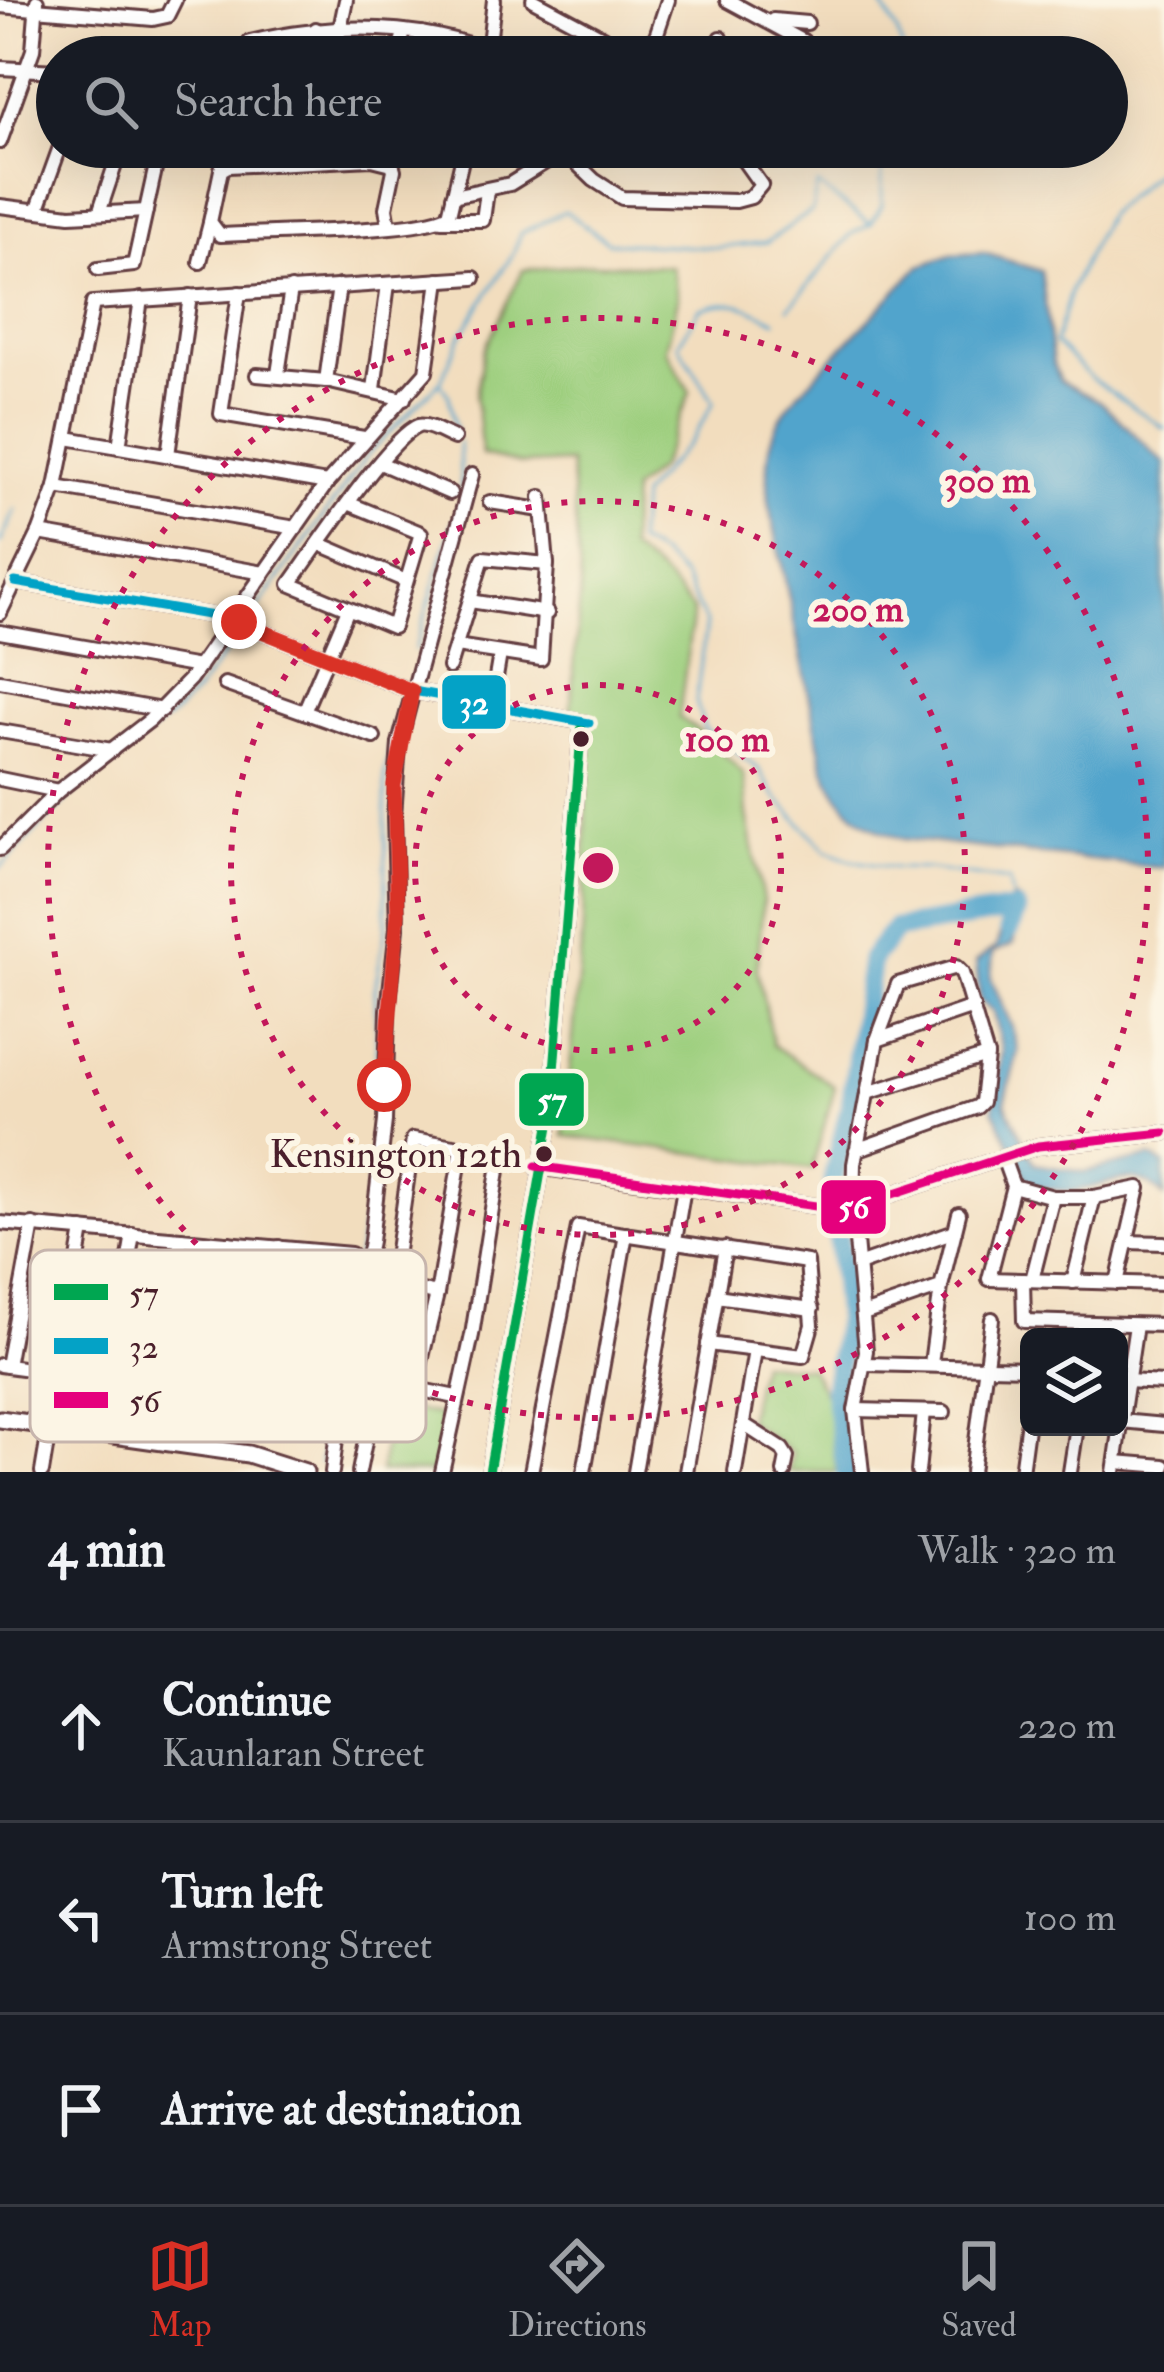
<!DOCTYPE html>
<html lang="en">
<head>
<meta charset="utf-8">
<style>
	:root { --surface:#171b24; --page:#242831; --text:#f1f3f6; --muted:#9ea1a6; --line:#363941; --accent:#d93025 }
	body { margin:0; font-family:"IM FELL Double Pica",serif; background:var(--page); color:var(--text) }
	.controls { position:absolute; right:36px; bottom:36px; display:grid; overflow:hidden; border-radius:18px; box-shadow:0 12px 48px #0002 }
	.controls button { width:108px; height:108px; display:grid; place-items:center; padding:0; border:0; border-bottom:3px solid var(--line); background:var(--surface); color:var(--text); font:60px sans-serif }
	.stop { position:absolute; width:36px; height:36px; margin:-27px; border:9px solid #d93025; border-radius:50%; background:#fff }
	.stop.end { background:#d93025; border-color:#fff; box-shadow:0 3px 12px #0008 }
	.list { margin:0; padding:0; list-style:none }
	h2 { display:flex; justify-content:space-between; align-items:center; height:156px; margin:0; padding:0 48px; font-size:51px }
	h2 small { font-size:39px; font-weight:400; color:var(--muted) }
	.list li { display:grid; grid-template-columns:78px 1fr auto; gap:36px; align-items:center; box-sizing:border-box; height:192px; padding:0 48px; border-top:3px solid var(--line) }
	.list b { display:block; font-size:45px; white-space:nowrap }
	.list p { margin:0; font-size:39px; white-space:nowrap; color:var(--muted) }
	.list em { font-size:39px; font-style:normal; color:var(--muted) }
	.icon { flex:none; width:66px; height:66px; fill:none; stroke:currentColor; stroke-width:2; stroke-linecap:round; stroke-linejoin:round }
	.map { position:relative; flex:none; width:1164px; height:1472px; overflow:hidden }
	.search { position:absolute; background:var(--surface); box-shadow:0 12px 48px #0002; left:36px; right:36px; top:36px; height:132px; display:flex; align-items:center; gap:30px; box-sizing:border-box; padding:0 42px; border-radius:66px; color:var(--muted); font-size:45px }
	.sheet { height:732px; background:var(--surface) }
	nav { display:flex; justify-content:space-around; align-items:center; box-sizing:border-box; height:168px; border-top:3px solid var(--line); background:var(--surface); font-size:33px; color:var(--muted) }
	nav a { display:grid; justify-items:center; gap:6px }
	nav .on { color:var(--accent) }
	.map>svg:first-child { display:block }
	.green { fill:#9ecf7f; stroke:#747755; stroke-width:3 }
	.water { fill:#51a4cc; stroke:#4e627c; stroke-width:3 }
	.lines { fill:none; stroke-linecap:round; stroke-linejoin:round }
	.stream { stroke:#51a4cc; stroke-width:3 }
	.river { stroke:#51a4cc; stroke-width:21 }
	.minor-casing { stroke:#633c41; stroke-width:18 }
	.tertiary-casing { stroke:#633c41; stroke-width:21 }
	.minor { stroke:#fff; stroke-width:12 }
	.tertiary { stroke:#fff; stroke-width:15 }
	.bus-1-casing { stroke:#fcf5e5; stroke-width:18 }
	.bus-2-casing { stroke:#fcf5e5; stroke-width:18 }
	.bus-3-casing { stroke:#fcf5e5; stroke-width:18 }
	.bus-1 { stroke:#00a651; stroke-width:9 }
	.bus-2 { stroke:#04a2c6; stroke-width:9 }
	.bus-3 { stroke:#e5007d; stroke-width:9 }
	.route { stroke:#d93025; stroke-width:15 }
	.ring { fill:none; stroke:#c2185b; stroke-width:6; stroke-dasharray:6 12 }
	.bus-dot { fill:#4a1f2b; stroke:#fcf5e5; stroke-width:4.5 }
	.labels { text-anchor:middle; dominant-baseline:central; stroke-width:12; stroke-linejoin:round; paint-order:stroke }
	.bus-label { font-size:39px; fill:#4a1f2b; stroke:#fcf5e5; text-anchor:end }
	.key { fill:#fcf5e5; stroke:#c7b5ad; stroke-width:3 }
	.key-label { font-size:33px; fill:#4a1f2b }
	.centre { fill:#c2185b; stroke:#fcf5e5; stroke-width:6 }
	.ring-label { font-size:36px; text-anchor:middle; font-weight:bold; fill:#c2185b; stroke:#fcf5e5; stroke-width:12; stroke-linejoin:round; paint-order:stroke }
	.line-badge { stroke:#fcf5e5; stroke-width:4.5 }
	.badge-label { font-size:33px; text-anchor:middle; font-weight:bold; fill:#fff }
</style>
</head>
<body>
<div class="map">
<svg width="1164" height="1472" viewBox="0 0 1164 1472">
	<rect width="100%" height="100%" fill="#fcf5e5"/>
	<filter id="ink" filterUnits="userSpaceOnUse"><feTurbulence type="fractalNoise" baseFrequency=".00833" numOctaves="2"/><feDisplacementMap in="SourceGraphic" scale="24" xChannelSelector="R" yChannelSelector="G"/><feConvolveMatrix kernelMatrix="1 2 1 2 8 2 1 2 1" color-interpolation-filters="sRGB"/></filter>
	<filter id="wash" filterUnits="userSpaceOnUse"><feTurbulence type="fractalNoise" baseFrequency=".004" numOctaves="4" result="noise"/><feDisplacementMap in="SourceGraphic" scale="48" xChannelSelector="R" yChannelSelector="G"/><feGaussianBlur stdDeviation="2.7" result="paint"/><feColorMatrix in="noise" values="0 0 0 0 0 0 0 0 0 0 0 0 0 0 0 0 0 1.4 0 .05"/><feComposite in="paint" operator="in"/></filter>
	<g filter="url(#wash)">
		<rect width="100%" height="100%" fill="#f2ddbe"/>
		<g class="green">
			<polygon points="592,264 671,266 678,299 666,349 690,392 659,468 632,490 629,549 663,576 693,610 679,717 707,737 744,775 747,815 763,900 757,969 773,1045 835,1087 812,1169 564,1136 583,926 589,718 570,715 581,584 570,463 521,464 482,455 476,397 484,350 523,270"/>
			<polygon points="760,1362 810,1368 827,1397 837,1472 789,1472 792,1453 747,1420"/>
			<polygon points="391,1404 446,1417 436,1472 380,1472"/>
		</g>
		<g class="water">
			<path d="M984 253 1041 271 1053 364 1060 381 1101 402 1164 463V868L903 839C861 826 840 808 824 767L769 502C765 459 768 428 797 395L920 266 951 255Z"/>
			<path d="M1013 898 1021 903 1013 944 993 953 991 978 1012 1027 1018 1051 1005 1103 1035 1164 1084 1172 1151 1157 1164 1165V1197C1133 1162 1107 1189 1070 1191 1057 1191 1043 1187 1030 1185L993 1109 1002 1051 993 1012 980 1000 976 962 996 947Z"/>
		</g>
		<g class="lines">
			<g class="stream">
				<polyline points="879,0 897,31 905,57"/>
				<polyline points="1164,165 1107,214 1071,289 1055,343 1092,379 1164,428"/>
				<polyline points="789,308 851,234 871,224 882,205 882,147"/>
				<path d="M776 321C744 305 735 298 700 309L678 344 714 402 693 438 641 496 637 543 661 556 683 577 706 623 696 701 704 728 759 769 775 796 826 850 850 860 895 868 928 869 1009 881 1012 897"/>
				<polyline points="456,433 449,396 440,383 460,337 513,254 521,233 565,211 608,242 718,248 767,242 812,211 817,185 871,224"/>
				<polyline points="459,442 461,493"/>
				<polyline points="0,543 16,509"/>
				<polyline points="247,623 369,453 439,383"/>
				<polyline points="415,650 454,519"/>
				<polyline points="0,868 73,793 173,715 196,692 241,631"/>
				<polyline points="320,1463 361,1239 379,1113 375,989 386,927 385,773 400,700"/>
			</g>
			<polyline class="river" points="847,1472 834,1388 846,1320 833,1180 852,1099 871,959 895,929 1016,910 1009,929"/>
		</g>
	</g>
	<g filter="url(#ink)">
		<g class="lines">
			<defs>
				<g id="minor">
					<polyline points="533,0 640,57"/>
					<polyline points="727,0 803,41"/>
					<polyline points="0,6 153,19 167,16 175,0"/>
					<polyline points="773,20 807,23"/>
					<polyline points="488,53 494,0"/>
					<polyline points="180,57 181,51"/>
					<path d="M247 57 250 42C336 22 422 22 504 57"/>
					<polyline points="310,57 316,29"/>
					<polyline points="334,57 346,0"/>
					<polyline points="398,57 404,31"/>
					<polyline points="417,57 422,33"/>
					<polyline points="649,57 668,0"/>
					<polyline points="712,57 721,38"/>
					<polyline points="0,68 57,71"/>
					<polyline points="0,142 33,50 37,1"/>
					<polyline points="564,151 594,180 622,198 736,201 751,197 761,185 734,147"/>
					<polyline points="221,170 226,147"/>
					<polyline points="453,196 510,184 568,148"/>
					<polyline points="0,206 70,215 146,211"/>
					<polyline points="38,208 60,147"/>
					<polyline points="99,213 121,147"/>
					<polyline points="441,220 483,220 487,191"/>
					<path d="M389 225 386 208 394 170 392 164 372 159 228 166 221 170 210 222 220 235C266 232 418 233 449 215L465 147"/>
					<polyline points="200,262 210,223"/>
					<polyline points="98,269 134,265 160,147"/>
					<polyline points="239,293 221,414 364,438"/>
					<polyline points="278,374 291,289"/>
					<polyline points="257,375 326,381 404,399"/>
					<polyline points="326,381 339,286"/>
					<polyline points="374,389 388,284"/>
					<polyline points="67,438 327,483"/>
					<polyline points="119,447 141,299"/>
					<polyline points="168,455 190,296"/>
					<polyline points="380,463 450,493"/>
					<polyline points="56,487 296,528"/>
					<polyline points="490,502 541,510"/>
					<path d="M348 503 421 533 393 627 290 584C311 555 390 436 418 426 428 423 444 434 454 438"/>
					<polyline points="39,533 264,573"/>
					<polyline points="320,544 406,581"/>
					<polyline points="15,582 231,619 408,690 588,723"/>
					<polyline points="470,601 547,613"/>
					<polyline points="0,613 39,533 56,487 93,303 474,278"/>
					<polyline points="0,632 199,667"/>
					<polyline points="456,646 541,659 547,564 541,497"/>
					<polyline points="449,667 483,558 547,564"/>
					<polyline points="0,681 162,710"/>
					<polyline points="225,684 374,737"/>
					<polyline points="491,707 500,654"/>
					<polyline points="304,712 348,609"/>
					<polyline points="0,731 112,750"/>
					<polyline points="0,779 58,791"/>
					<polyline points="0,849 58,791 150,720 190,679 327,483 426,372 439,280"/>
					<polyline points="877,1040 973,1007"/>
					<polyline points="867,1093 987,1056"/>
					<polyline points="856,1150 977,1107 982,1102 987,1056 962,973 956,967 898,984 877,1040 854,1164 853,1207 866,1351 855,1410 862,1472"/>
					<polyline points="1003,1158 1013,1186 989,1279 1164,1284"/>
					<polyline points="537,1167 823,1207 853,1207 1038,1146 1164,1133"/>
					<polyline points="1013,1186 1053,1197 1094,1197 1139,1188 1117,1283"/>
					<polyline points="0,1223 351,1254"/>
					<polyline points="1126,1242 1164,1243"/>
					<polyline points="858,1265 955,1231"/>
					<polyline points="1023,1280 1024,1321 1164,1325"/>
					<polyline points="1032,1280 1053,1197"/>
					<polyline points="1073,1282 1094,1197"/>
					<polyline points="437,1294 392,1285 413,1139 496,1153 500,1158 472,1335 442,1472"/>
					<polyline points="716,1296 812,1309"/>
					<polyline points="863,1314 941,1287"/>
					<polyline points="866,1364 1029,1368"/>
					<polyline points="931,1364 941,1287 959,1214"/>
					<polyline points="0,1365 298,1406 327,1252"/>
					<polyline points="7,1366 33,1225"/>
					<polyline points="108,1380 133,1234"/>
					<polyline points="1127,1381 1164,1383"/>
					<polyline points="155,1386 181,1239"/>
					<polyline points="415,1387 437,1294 462,1147"/>
					<polyline points="204,1393 229,1243"/>
					<polyline points="251,1400 279,1247"/>
					<polyline points="855,1410 944,1412"/>
					<polyline points="1121,1421 1164,1425"/>
					<polyline points="743,1424 782,1449 787,1457 784,1472"/>
					<polyline points="1116,1462 1164,1466"/>
					<polyline points="42,1472 83,1230"/>
					<polyline points="332,1472 343,1383 371,1241 385,1121 388,1010 397,928 394,817 399,743 472,475"/>
					<polyline points="359,1472 377,1381 456,1397"/>
					<polyline points="489,1472 550,1120 582,723"/>
					<polyline points="531,1472 578,1227 807,1262 812,1325 803,1356 708,1344"/>
					<polyline points="584,1472 626,1234"/>
					<polyline points="635,1472 684,1188"/>
					<polyline points="686,1472 725,1248"/>
					<polyline points="735,1472 755,1350"/>
					<polyline points="918,1472 924,1412"/>
					<polyline points="972,1472 992,1319"/>
					<polyline points="1021,1472 1029,1413"/>
					<polyline points="1070,1472 1077,1427"/>
					<polyline points="1114,1472 1136,1325"/>
				</g>
				<polyline id="tertiary" points="0,1419 248,1454 305,1472"/>
			</defs>
			<use href="#minor" class="minor-casing"/>
			<use href="#tertiary" class="tertiary-casing"/>
			<use href="#minor" class="minor"/>
			<use href="#tertiary" class="tertiary"/>
			<defs>
				<polyline id="bus-1" points="489,1472 550,1120 582,723"/>
				<polyline id="bus-2" points="15,582 231,619 408,690 589,723"/>
				<polyline id="bus-3" points="536,1166 823,1207 853,1207 1038,1146 1164,1133"/>
			</defs>
			<use href="#bus-1" class="bus-1-casing"/>
			<use href="#bus-2" class="bus-2-casing"/>
			<use href="#bus-3" class="bus-3-casing"/>
			<use href="#bus-1" class="bus-1"/>
			<use href="#bus-2" class="bus-2"/>
			<use href="#bus-3" class="bus-3"/>
		</g>
	</g>
	<g class="lines" filter="url(#ink)">
		<polyline class="route" points="239,622 412,691 394,785 398,914 384,1085"/>
	</g>
	<g class="ring">
		<circle cx="598" cy="868" r="183"/>
		<circle cx="598" cy="868" r="367"/>
		<circle cx="598" cy="868" r="550"/>
	</g>
	<g class="bus-dot">
		<circle cx="581" cy="739" r="10"/>
		<circle cx="544" cy="1154" r="10"/>
	</g>
	<g class="labels">
		<g class="bus-label">
			<text x="522" y="1154">Kensington 12th</text>
		</g>
	</g>
	<rect x="30" y="1250" width="396" height="192" rx="18" class="key"/>
	<rect x="54" y="1284" width="54" height="16" fill="#00a651"/>
	<rect x="54" y="1338" width="54" height="16" fill="#04a2c6"/>
	<rect x="54" y="1392" width="54" height="16" fill="#e5007d"/>
	<g class="key-label">
		<text x="129" y="1304">57</text>
		<text x="129" y="1358">32</text>
		<text x="129" y="1412">56</text>
	</g>
	<circle cx="598" cy="868" r="18" class="centre"/>
	<g class="ring-label">
		<text x="987" y="492">300 m</text>
		<text x="858" y="621">200 m</text>
		<text x="727" y="751">100 m</text>
	</g>
	<g class="line-badge">
		<rect x="440" y="673" width="68" height="58" rx="12" fill="#04a2c6"/>
		<rect x="517" y="1071" width="69" height="57" rx="12" fill="#00a651"/>
		<rect x="819" y="1178" width="69" height="58" rx="12" fill="#e5007d"/>
	</g>
	<g class="badge-label">
		<text x="474" y="714">32</text>
		<text x="552" y="1111">57</text>
		<text x="854" y="1218">56</text>
	</g>
</svg>
<div class="controls">
<button><svg class="icon" aria-label="layers" viewBox="0 0 24 24"><path d="M12 4l9 5-9 5-9-5zM3 14l9 5 9-5"/></svg></button>
</div>
<div class="stop" style="left:384px;top:1085px"></div>
<div class="stop end" style="left:239px;top:622px"></div>
<div class="search"><svg class="icon" aria-label="search" viewBox="0 0 24 24"><circle cx="10" cy="10" r="6"/><path d="M15 15l6 6"/></svg>Search here</div>
</div>
<section class="sheet">
<h2>4 min<small>Walk · 320 m</small></h2>
<ul class="list">
<li><svg class="icon" aria-label="ahead" viewBox="0 0 24 24"><path d="M12 20V5M6 11l6-6 6 6"/></svg><div><b>Continue</b><p>Kaunlaran Street</p></div><em>220 m</em></li>
<li><svg class="icon" aria-label="left" viewBox="0 0 24 24"><path d="M17 20v-9H6M10 6l-5 5 5 5"/></svg><div><b>Turn left</b><p>Armstrong Street</p></div><em>100 m</em></li>
<li><svg class="icon" aria-label="arrive" viewBox="0 0 24 24"><path d="M6 21V4h12l-3 4 3 4H6"/></svg><div><b>Arrive at destination</b></div></li>
</ul>
</section>
<nav>
<a class="on"><svg class="icon" aria-label="map" viewBox="0 0 24 24"><path d="M3 6l6-2 6 2 6-2v14l-6 2-6-2-6 2zM9 4v14M15 6v14"/></svg>Map</a>
<a><svg class="icon" aria-label="directions" viewBox="0 0 24 24"><path d="M12 3l9 9-9 9-9-9zM9 14v-3h6M13 9l2 2-2 2"/></svg>Directions</a>
<a><svg class="icon" aria-label="saved" viewBox="0 0 24 24"><path d="M7 4h10v16l-5-4-5 4z"/></svg>Saved</a>
</nav>
</body>
</html>
